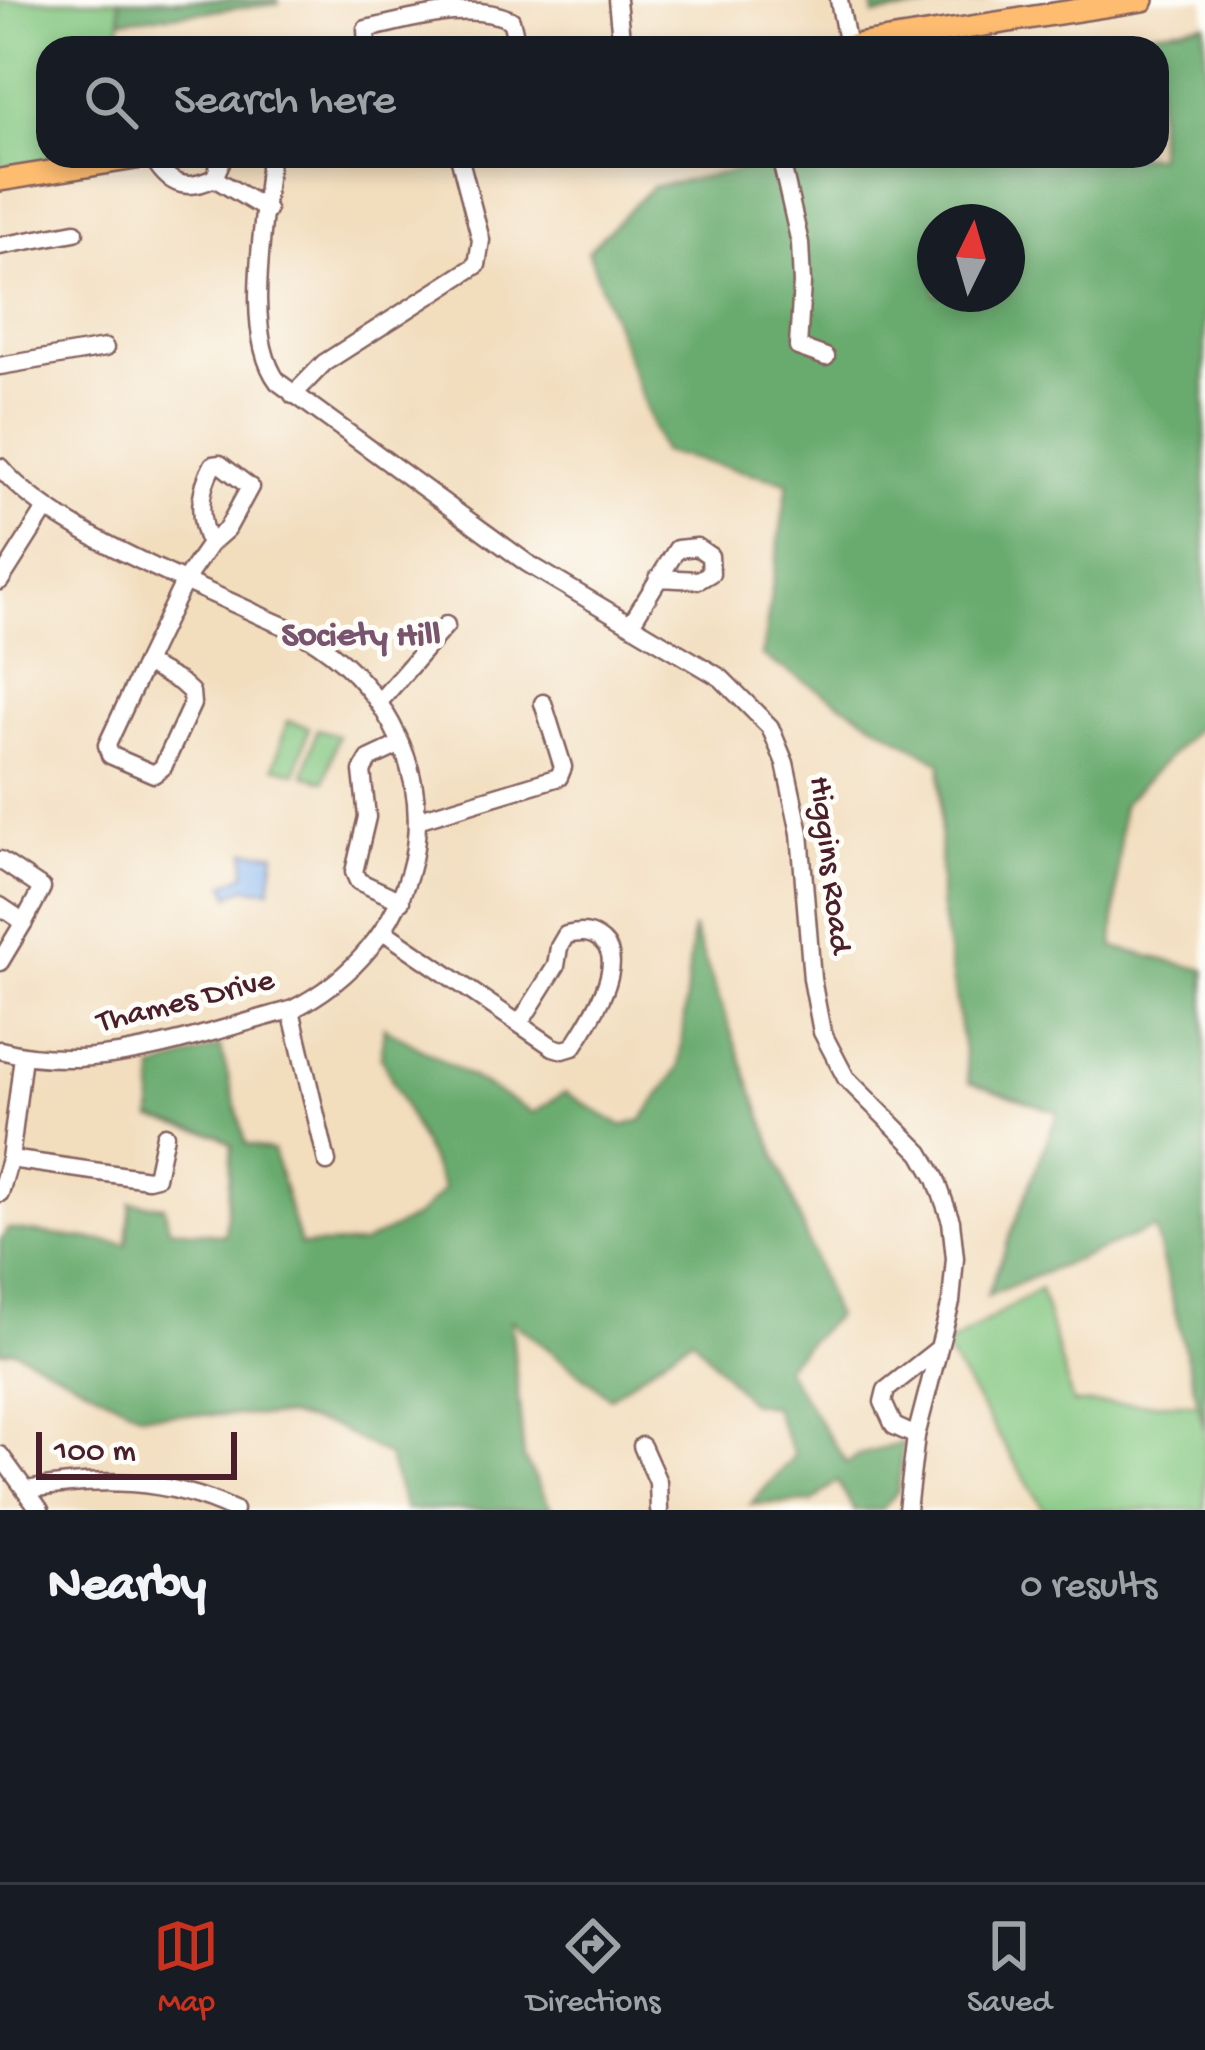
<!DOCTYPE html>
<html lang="en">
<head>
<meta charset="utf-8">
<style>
	:root { --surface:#171b24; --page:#242831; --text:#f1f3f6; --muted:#9ea1a6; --line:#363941; --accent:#c8321e }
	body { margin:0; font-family:"Gochi Hand",sans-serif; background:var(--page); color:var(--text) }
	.compass { position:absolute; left:917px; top:204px; width:108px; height:108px; border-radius:50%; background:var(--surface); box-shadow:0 6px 18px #0003; rotate:5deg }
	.scale { position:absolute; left:36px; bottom:30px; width:201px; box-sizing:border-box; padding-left:12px; border:6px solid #4a1f2b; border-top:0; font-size:33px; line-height:42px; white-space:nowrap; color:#4a1f2b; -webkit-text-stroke:9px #fdfcf7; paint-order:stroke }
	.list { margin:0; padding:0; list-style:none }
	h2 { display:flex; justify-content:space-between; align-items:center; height:156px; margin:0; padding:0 48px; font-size:51px }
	h2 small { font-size:39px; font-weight:400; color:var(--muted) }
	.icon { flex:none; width:66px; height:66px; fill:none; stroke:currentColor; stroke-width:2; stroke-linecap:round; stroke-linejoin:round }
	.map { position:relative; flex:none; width:1205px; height:1510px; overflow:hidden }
	.search { position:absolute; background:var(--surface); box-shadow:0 6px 18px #0003; left:36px; right:36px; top:36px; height:132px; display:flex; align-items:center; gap:30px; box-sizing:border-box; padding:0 42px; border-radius:36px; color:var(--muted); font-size:45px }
	.sheet { height:372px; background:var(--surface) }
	nav { display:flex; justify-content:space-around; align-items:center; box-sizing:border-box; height:168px; border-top:3px solid var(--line); background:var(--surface); font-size:33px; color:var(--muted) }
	nav a { display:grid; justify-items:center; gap:6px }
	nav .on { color:var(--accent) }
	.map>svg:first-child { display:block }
	.green { fill:#82c67f; stroke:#667255; stroke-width:3 }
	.forest { fill:#69ab6e; stroke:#5a654c; stroke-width:3; fill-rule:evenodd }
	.water { fill:#85b5f0; stroke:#686a8e; stroke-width:3 }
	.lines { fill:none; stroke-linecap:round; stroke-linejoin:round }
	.minor-casing { stroke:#85625e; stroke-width:21 }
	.major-casing { stroke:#85625e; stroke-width:26 }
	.minor { stroke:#fff; stroke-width:16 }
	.major { stroke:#fdbc70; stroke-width:21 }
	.labels { text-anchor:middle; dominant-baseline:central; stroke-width:10; stroke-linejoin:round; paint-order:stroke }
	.street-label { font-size:33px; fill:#4a1f2b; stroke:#fdfcf7 }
	.neighbourhood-label { font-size:36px; font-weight:bold; fill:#79546f; stroke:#fdfcf7 }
</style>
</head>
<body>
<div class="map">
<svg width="1205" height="1510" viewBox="0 0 1205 1510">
	<rect width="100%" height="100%" fill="#fdfcf7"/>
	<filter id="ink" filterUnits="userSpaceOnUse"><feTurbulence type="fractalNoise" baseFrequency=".00833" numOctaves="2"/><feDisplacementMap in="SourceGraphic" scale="24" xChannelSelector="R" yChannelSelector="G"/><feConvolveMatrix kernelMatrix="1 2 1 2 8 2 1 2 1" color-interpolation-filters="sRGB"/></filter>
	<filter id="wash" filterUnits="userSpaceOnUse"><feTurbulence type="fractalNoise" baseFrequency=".004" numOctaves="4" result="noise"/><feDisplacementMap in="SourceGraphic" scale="48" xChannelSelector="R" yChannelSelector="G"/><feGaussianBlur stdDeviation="2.7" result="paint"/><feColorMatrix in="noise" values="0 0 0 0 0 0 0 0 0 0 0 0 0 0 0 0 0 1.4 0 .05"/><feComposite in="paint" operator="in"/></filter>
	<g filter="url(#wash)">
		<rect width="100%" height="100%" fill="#f2ddbd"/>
		<g class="green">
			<polygon points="0,0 119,0 122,48 48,48 48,156 85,156 0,169"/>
			<polygon points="287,721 309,727 296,773 274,767"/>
			<polygon points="317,729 338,735 325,781 304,775"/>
			<polygon points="1040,1289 1073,1404 1198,1403 1205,1430 1205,1510 1044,1510 944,1347"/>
		</g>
		<g class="forest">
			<polygon points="119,0 278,0 279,4 121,20"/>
			<polygon points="872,0 985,0 874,15"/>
			<path d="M1205 23V720L1122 805 1113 947 1205 970V1430L1154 1228 987 1296 1058 1112 969 1082 940 903 941 763 762 656 788 482 662 452 588 251 652 187 811 156H1157V48H1051ZM935 222H1007V294H935Z"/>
			<polygon points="693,928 835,1316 784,1367 847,1464 858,1455 903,1443 898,1491 881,1510 854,1510 837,1481 812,1502 751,1504 794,1456 773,1407 749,1402 692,1337 610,1397 511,1320 524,1458 552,1510 405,1510 388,1456 332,1426 288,1416 141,1414 14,1350 0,1352 0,1241 8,1229 127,1244 131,1203 164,1206 169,1228 225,1235 232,1145 218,1135 152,1119 154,1070 220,1046 246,1144 273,1151 300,1245 362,1244 417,1216 444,1190 381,1057 384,1027 533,1113 565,1092 622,1126 642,1120 679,1068"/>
		</g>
		<polygon class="water" points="246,851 275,853 270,890 244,888 230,896 225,884 245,874"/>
	</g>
	<g filter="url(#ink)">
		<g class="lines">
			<defs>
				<g id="minor">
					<polyline points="617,0 622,48"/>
					<polyline points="839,0 848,46"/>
					<path d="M367 48 366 29C410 20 470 0 511 20L518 48"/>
					<path d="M152 156C167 183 184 193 214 178L224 156"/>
					<path d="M270 156C266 217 241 333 278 382L527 563 721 678 770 727 785 763 800 833 812 979 822 1032 846 1078 921 1153 936 1179 951 1221 955 1258 951 1302 916 1436 907 1510"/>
					<polyline points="780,156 800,243 802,283 798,347 826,357"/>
					<polyline points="214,178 267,210"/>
					<polyline points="0,246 75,232"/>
					<polyline points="0,366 105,348"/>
					<polyline points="293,395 324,363 477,265 481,240 459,156"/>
					<path d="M220 464 250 487 227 529 210 544C197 518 199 490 213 465Z"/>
					<path d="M0 467C54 531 184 579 261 616 280 625 302 632 319 644 388 691 430 775 413 859 398 926 352 980 291 1010 198 1034 96 1076 0 1050"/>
					<polyline points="0,581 45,510"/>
					<polyline points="632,622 677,549 697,547 710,556 711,573 699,580 658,578"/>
					<polygon points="145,663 180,682 191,692 192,704 163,767 154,774 110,755 107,745"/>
					<polyline points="145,663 185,580 210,544"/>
					<polyline points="379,702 446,625"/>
					<polyline points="417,820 559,777 563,767 543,703"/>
					<polyline points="0,860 42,888 24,922 0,906"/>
					<polyline points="401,901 358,881 354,872 367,817 362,771 369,759 401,744"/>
					<path d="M383 931 553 1047 563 1050 573 1047C587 1025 629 964 602 941 591 931 580 932 566 935L559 947 556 966 520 1023"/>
					<polyline points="0,962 24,922"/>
					<polyline points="291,1010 327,1162"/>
					<polyline points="10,1159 148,1179 156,1177 165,1135"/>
					<polyline points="0,1193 10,1159 23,1056"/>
					<polyline points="916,1436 894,1426 883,1402 886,1390 938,1349"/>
					<polyline points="642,1446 658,1482 659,1510"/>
					<polyline points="0,1455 40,1510"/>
					<path d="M26 1490C97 1477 167 1478 234 1510"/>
				</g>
				<g id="major">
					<polyline points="837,48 1143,0"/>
					<polyline points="0,180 148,156"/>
				</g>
			</defs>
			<use href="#minor" class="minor-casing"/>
			<use href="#major" class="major-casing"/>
			<use href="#minor" class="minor"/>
			<use href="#major" class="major"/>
		</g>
	</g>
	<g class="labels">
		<g class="street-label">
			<text transform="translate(828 865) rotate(83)">Higgins Road</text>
			<text transform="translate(186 1003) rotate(-14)">Thames Drive</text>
		</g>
		<g class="neighbourhood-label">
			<text x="361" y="637">Society Hill</text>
		</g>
	</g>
</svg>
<svg class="compass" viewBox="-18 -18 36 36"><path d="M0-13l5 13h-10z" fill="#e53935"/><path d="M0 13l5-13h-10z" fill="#9ea1a6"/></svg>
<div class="scale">100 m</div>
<div class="search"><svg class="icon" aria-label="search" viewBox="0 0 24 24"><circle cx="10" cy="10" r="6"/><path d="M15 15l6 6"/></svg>Search here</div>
</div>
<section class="sheet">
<h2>Nearby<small>0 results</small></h2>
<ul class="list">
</ul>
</section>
<nav>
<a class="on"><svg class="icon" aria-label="map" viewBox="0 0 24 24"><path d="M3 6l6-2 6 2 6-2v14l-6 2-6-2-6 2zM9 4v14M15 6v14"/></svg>Map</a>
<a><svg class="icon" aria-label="directions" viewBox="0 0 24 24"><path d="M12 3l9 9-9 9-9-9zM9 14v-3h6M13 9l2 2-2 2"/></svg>Directions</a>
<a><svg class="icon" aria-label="saved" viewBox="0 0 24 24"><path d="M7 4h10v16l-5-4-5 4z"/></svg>Saved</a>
</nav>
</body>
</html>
